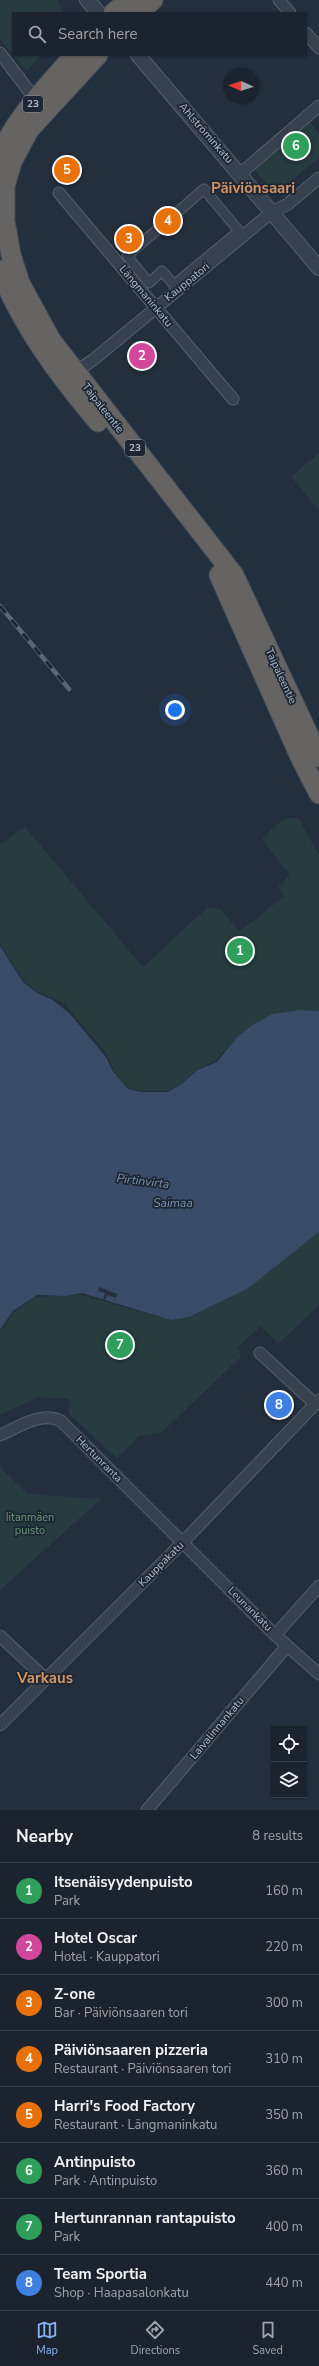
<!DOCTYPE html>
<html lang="en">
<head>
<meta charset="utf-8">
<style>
	:root { --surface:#1b232e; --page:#242b36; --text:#f1f3f6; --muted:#a0a4aa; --line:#39404a; --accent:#8ab4f8 }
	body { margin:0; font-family:"Nunito Sans",sans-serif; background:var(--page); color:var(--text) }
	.controls { position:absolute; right:12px; bottom:12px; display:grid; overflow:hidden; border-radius:0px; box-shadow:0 1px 3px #0004 }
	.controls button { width:36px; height:36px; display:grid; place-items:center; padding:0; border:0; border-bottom:1px solid var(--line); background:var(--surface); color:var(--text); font:20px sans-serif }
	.compass { position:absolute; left:223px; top:68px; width:36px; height:36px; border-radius:50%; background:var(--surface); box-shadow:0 1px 3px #0004; rotate:273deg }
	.you { position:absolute; left:175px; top:710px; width:14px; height:14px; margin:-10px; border:3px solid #fff; border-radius:50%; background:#1a73e8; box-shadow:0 0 0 6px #1a73e833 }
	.badge { display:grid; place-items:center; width:26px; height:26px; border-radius:50%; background:var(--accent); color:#fff; font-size:13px; font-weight:700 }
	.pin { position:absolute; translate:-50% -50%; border:2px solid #fff; box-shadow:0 1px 4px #0006 }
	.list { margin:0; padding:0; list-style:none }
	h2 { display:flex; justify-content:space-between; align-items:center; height:52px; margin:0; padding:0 16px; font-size:17px }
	h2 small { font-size:13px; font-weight:400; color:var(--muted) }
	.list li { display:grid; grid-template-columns:26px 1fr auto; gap:12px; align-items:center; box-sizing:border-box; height:56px; padding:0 16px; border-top:1px solid var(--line) }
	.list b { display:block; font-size:15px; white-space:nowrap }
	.list p { margin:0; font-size:13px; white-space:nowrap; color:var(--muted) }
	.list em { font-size:13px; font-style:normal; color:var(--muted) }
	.icon { flex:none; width:22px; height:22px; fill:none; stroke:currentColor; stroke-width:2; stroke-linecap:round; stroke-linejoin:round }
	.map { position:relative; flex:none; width:319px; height:1810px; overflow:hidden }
	.search { position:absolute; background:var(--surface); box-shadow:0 1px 3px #0004; left:12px; right:12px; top:12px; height:44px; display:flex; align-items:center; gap:10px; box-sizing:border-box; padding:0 14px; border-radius:0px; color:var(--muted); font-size:15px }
	.sheet { height:500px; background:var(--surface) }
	nav { display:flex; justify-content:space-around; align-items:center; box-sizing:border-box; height:56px; border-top:1px solid var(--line); background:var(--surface); font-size:11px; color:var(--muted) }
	nav a { display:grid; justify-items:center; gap:2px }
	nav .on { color:var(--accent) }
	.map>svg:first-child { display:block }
	.green { fill:#263c3f }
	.water { fill:#394c67 }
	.pier { fill:#242f3e }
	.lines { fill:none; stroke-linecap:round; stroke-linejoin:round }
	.pedestrian-casing { stroke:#565f6c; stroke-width:11 }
	.minor-casing { stroke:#565f6c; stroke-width:13 }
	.tertiary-casing { stroke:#565f6c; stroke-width:16 }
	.trunk-casing { stroke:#434c59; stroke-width:21 }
	.pedestrian { stroke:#38414e; stroke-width:9 }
	.minor { stroke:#38414e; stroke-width:11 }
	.tertiary { stroke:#38414e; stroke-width:14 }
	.trunk { stroke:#656462; stroke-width:19 }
	.rail-casing { stroke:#5a6575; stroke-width:4.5 }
	.rail { stroke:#1d2633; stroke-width:3; stroke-dasharray:9; stroke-linecap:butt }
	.labels { text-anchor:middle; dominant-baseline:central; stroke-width:3.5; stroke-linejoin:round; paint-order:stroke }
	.shield { fill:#1d2633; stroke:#878f9c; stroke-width:1 }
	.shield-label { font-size:10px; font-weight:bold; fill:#b4bcc9 }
	.street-label { font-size:11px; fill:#b4bcc9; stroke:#1d2633 }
	.park-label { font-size:11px; fill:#6b9a76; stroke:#1d2633 }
	.water-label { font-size:12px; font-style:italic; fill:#7c92b1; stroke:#1d2633 }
	.district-label { font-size:15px; font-weight:bold; fill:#d59563; stroke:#1d2633 }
</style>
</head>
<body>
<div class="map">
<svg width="319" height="1810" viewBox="0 0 319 1810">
	<rect width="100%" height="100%" fill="#242f3e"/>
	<g class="green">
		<polygon points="0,0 58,0 62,13 13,13 13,55 0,40"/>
		<polygon points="13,55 41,55 27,71"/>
		<polygon points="307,118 319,134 319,158 275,194 250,164"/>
		<polygon points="319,453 319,510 291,477"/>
		<polygon points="287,818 298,818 319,855 319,1011 301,1010 272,1014 254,1024 237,1037 215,1061 197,1069 183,1082 168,1091 142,1091 128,1088 114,1071 106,1053 64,1003 37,992 24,981 0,944 0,844 25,827 143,967 208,907 220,909 239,931 284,897 278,887 290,875 262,839 277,824"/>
		<polygon points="319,1232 319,1305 278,1344 261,1326 238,1347 241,1357 162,1432 139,1436 117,1458 69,1414 69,1399 38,1397 0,1415 0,1332 14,1312 35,1297 81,1295 171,1320 189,1317 247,1289"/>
		<polygon points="0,1467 28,1494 101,1499 0,1590"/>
	</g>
	<polygon class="water" points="0,946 23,982 37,993 53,1000 70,1014 106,1057 112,1070 128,1089 142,1092 168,1092 183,1083 197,1070 217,1062 237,1037 254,1024 272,1014 301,1010 319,1011 319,1232 247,1289 189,1317 171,1320 82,1293 66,1296 37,1295 13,1311 0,1330"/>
	<polygon class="pier" points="99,1287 117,1294 116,1298 107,1295 105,1301 103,1300 105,1293 98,1291"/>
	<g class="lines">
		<defs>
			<polygon id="pedestrian" points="204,189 239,231 174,285 162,271 149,283 127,256"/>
			<g id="minor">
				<polyline points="279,0 290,13"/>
				<polyline points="306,33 319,48"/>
				<polyline points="0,53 32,95"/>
				<polyline points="240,174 319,106"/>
				<polyline points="59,193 233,399"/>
				<polyline points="72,374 93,360 272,212 288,204 319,178"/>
				<polyline points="260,1353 315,1404"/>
				<path d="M0 1435C19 1427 41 1411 61 1421L275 1635 319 1674"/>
				<polyline points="275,1635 319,1586"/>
				<polyline points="0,1636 45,1678"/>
				<polyline points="0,1725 183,1542 319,1400"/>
				<polyline points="147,1810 287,1646"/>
			</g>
			<g id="tertiary">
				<polyline points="87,0 99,13"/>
				<polyline points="138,55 319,268"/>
			</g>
			<g id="trunk">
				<polyline points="113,13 129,0"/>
				<polyline points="138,13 153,0"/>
				<polyline points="98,55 29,130 12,162 5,186 5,221 11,255 20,283 51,340 234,575 319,757"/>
				<path d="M0 158C10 122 50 84 74 55"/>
				<path d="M0 270C22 326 59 376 98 422"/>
				<polyline points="219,575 300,757 319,794"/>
			</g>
		</defs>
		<use href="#pedestrian" class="pedestrian-casing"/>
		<use href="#minor" class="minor-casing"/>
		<use href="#tertiary" class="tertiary-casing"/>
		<use href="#trunk" class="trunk-casing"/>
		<use href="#pedestrian" class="pedestrian"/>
		<use href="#minor" class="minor"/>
		<use href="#tertiary" class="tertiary"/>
		<use href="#trunk" class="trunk"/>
		<defs>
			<polyline id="rail" points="0,606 69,689"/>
		</defs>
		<use href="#rail" class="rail-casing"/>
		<use href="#rail" class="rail"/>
	</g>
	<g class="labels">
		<g class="shield">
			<rect x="23" y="96" width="20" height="16" rx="3"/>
			<rect x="125" y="440" width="20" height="16" rx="3"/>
		</g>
		<g class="shield-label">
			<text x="33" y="104">23</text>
			<text x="135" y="448">23</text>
		</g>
		<g class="street-label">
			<text transform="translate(206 133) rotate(49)">Ahlströminkatu</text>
			<text transform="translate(187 282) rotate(-39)">Kauppatori</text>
			<text transform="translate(146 296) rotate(50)">Längmaninkatu</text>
			<text transform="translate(103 408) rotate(52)">Taipaleentie</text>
			<text transform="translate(281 676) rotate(65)">Taipaleentie</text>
			<text transform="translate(99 1459) rotate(45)">Hertunranta</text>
			<text transform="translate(161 1564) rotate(-45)">Kauppakatu</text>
			<text transform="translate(250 1609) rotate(45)">Leunankatu</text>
			<text transform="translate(217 1728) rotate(-50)">Laivalinnankatu</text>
		</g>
		<g class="park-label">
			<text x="30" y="1517">Iitanmäen<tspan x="30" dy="13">puisto</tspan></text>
		</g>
		<g class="water-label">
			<text transform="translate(143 1181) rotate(7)">Pirtinvirta</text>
			<text x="173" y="1203">Saimaa</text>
		</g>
		<g class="district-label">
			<text x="253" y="188">Päiviönsaari</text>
			<text x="45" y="1678">Varkaus</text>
		</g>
	</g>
</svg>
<div class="controls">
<button><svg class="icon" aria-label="locate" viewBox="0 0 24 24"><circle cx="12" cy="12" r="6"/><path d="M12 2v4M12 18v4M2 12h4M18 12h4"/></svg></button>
<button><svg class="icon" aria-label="layers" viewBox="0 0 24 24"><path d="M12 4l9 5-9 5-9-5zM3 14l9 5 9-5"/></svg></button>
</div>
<svg class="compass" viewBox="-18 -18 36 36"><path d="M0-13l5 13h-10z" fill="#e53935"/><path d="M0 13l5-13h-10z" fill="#a0a4aa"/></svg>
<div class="you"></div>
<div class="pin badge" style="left:240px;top:951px;background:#2e9e5b">1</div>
<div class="pin badge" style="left:142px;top:356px;background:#d1479c">2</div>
<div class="pin badge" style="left:129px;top:239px;background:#e8710a">3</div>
<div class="pin badge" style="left:168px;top:221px;background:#e8710a">4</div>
<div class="pin badge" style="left:67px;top:170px;background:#e8710a">5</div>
<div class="pin badge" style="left:296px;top:146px;background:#2e9e5b">6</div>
<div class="pin badge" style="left:120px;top:1345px;background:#2e9e5b">7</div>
<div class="pin badge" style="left:279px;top:1405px;background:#3f7fe0">8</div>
<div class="search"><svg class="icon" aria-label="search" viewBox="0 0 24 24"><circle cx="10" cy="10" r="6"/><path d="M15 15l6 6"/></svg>Search here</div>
</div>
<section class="sheet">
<h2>Nearby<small>8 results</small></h2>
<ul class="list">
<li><span class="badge" style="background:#2e9e5b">1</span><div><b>Itsenäisyydenpuisto</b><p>Park</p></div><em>160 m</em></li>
<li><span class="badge" style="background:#d1479c">2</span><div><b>Hotel Oscar</b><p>Hotel · Kauppatori</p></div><em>220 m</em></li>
<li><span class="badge" style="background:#e8710a">3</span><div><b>Z-one</b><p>Bar · Päiviönsaaren tori</p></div><em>300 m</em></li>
<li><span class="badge" style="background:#e8710a">4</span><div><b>Päiviönsaaren pizzeria</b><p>Restaurant · Päiviönsaaren tori</p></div><em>310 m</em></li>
<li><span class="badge" style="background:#e8710a">5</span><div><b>Harri's Food Factory</b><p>Restaurant · Längmaninkatu</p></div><em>350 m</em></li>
<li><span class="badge" style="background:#2e9e5b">6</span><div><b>Antinpuisto</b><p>Park · Antinpuisto</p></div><em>360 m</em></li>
<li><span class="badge" style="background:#2e9e5b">7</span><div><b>Hertunrannan rantapuisto</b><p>Park</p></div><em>400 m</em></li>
<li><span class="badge" style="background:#3f7fe0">8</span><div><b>Team Sportia</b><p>Shop · Haapasalonkatu</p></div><em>440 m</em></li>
</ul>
</section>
<nav>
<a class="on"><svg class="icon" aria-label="map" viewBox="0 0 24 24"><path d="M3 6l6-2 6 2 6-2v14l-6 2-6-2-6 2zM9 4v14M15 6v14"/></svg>Map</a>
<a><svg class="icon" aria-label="directions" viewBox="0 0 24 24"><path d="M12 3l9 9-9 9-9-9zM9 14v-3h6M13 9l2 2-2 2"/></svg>Directions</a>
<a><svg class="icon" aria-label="saved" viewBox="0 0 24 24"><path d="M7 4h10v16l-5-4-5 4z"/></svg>Saved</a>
</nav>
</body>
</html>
